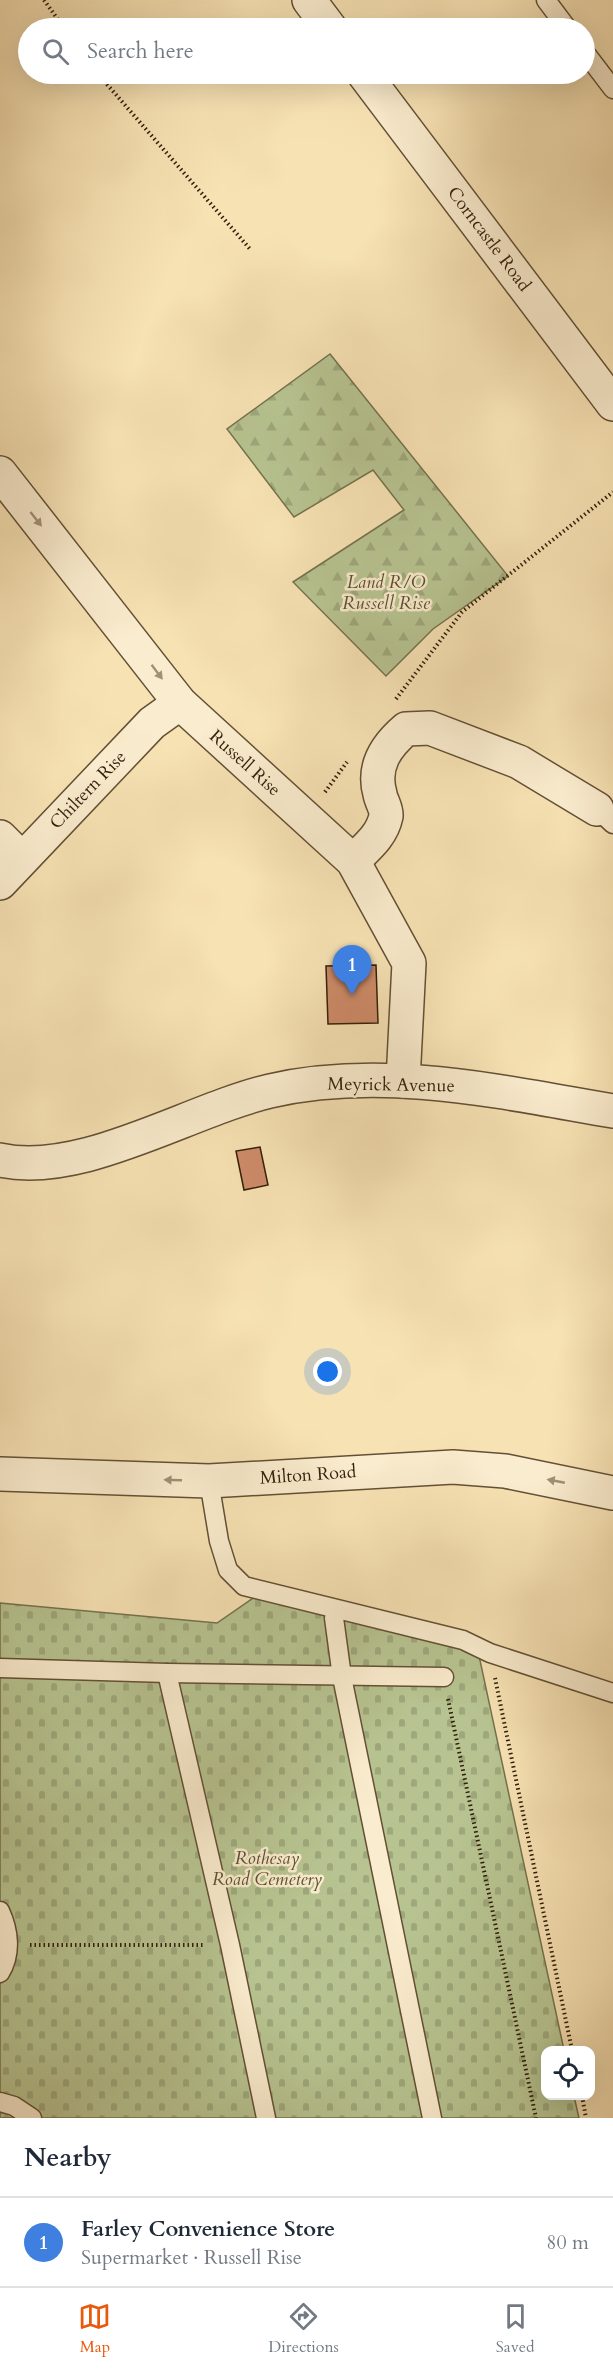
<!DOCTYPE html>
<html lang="en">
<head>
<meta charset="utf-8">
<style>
	:root { --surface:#fff; --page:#f2f2f3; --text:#1f2937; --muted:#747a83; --line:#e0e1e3; --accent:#ea580c }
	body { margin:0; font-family:Cardo,serif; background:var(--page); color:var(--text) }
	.controls { position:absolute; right:18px; bottom:18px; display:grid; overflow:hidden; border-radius:12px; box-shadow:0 6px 24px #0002 }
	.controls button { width:54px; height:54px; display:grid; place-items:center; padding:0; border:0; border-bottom:2px solid var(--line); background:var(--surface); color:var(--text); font:30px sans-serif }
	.you { position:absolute; left:328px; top:1372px; width:21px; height:21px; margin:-15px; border:4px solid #fff; border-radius:50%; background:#1a73e8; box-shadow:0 0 0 9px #1a73e833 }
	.badge { display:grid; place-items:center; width:39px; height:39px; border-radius:50%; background:var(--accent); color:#fff; font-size:20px; font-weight:700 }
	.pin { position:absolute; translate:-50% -50px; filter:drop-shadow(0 2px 3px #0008) }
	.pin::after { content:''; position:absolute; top:32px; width:21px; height:18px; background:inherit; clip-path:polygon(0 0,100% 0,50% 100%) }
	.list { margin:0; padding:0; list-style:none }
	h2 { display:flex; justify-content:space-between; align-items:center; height:78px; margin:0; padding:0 24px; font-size:26px }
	h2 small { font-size:20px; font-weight:400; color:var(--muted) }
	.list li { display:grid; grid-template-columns:39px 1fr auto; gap:18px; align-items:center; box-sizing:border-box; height:90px; padding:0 24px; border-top:2px solid var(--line) }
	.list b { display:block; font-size:22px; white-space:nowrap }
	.list p { margin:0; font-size:20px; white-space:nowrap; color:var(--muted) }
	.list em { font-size:20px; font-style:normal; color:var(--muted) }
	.icon { flex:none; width:33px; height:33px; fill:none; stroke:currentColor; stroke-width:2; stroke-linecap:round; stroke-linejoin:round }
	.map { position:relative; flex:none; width:613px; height:2118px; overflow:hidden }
	.search { position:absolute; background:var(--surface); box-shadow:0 6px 24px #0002; left:18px; right:18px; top:18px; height:66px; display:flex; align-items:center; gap:15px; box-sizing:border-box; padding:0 21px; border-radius:33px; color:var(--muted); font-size:22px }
	.sheet { height:168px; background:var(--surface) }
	nav { display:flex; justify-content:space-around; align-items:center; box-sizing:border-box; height:84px; border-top:2px solid var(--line); background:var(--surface); font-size:16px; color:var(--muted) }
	nav a { display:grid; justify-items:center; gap:3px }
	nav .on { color:var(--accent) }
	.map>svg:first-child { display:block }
	.forest { fill:url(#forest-firs); stroke:#74724e; stroke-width:1.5 }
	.cemetery { fill:url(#cemetery-stones); stroke:#74724e; stroke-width:1.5 }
	.building { fill:#cf8c6a; stroke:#321f0a; stroke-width:1.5 }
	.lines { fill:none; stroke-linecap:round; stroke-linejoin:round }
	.lane-casing { stroke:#635034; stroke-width:21 }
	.street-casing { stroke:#635034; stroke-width:36 }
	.path { stroke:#321f0a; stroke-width:4; stroke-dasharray:1.5 3; stroke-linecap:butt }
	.lane { stroke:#faecce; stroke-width:18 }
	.street { stroke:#faecce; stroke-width:33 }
	.oneway { fill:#a09076 }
	.labels { text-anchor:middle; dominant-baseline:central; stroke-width:5; stroke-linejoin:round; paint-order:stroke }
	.street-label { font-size:18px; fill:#321f0a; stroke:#faecce }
	.park-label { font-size:18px; font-style:italic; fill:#5a5132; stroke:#faecce }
</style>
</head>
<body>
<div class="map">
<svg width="613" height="2118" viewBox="0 0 613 2118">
	<defs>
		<pattern id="forest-firs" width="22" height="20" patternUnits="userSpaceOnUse" patternTransform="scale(1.5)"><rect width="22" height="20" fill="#b7c491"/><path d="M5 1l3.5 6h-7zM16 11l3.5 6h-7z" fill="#9ea87c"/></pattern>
		<pattern id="cemetery-stones" width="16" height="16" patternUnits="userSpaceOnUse" patternTransform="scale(1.5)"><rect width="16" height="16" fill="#b7c491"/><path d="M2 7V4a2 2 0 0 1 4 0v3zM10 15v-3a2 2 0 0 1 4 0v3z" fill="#9ea87c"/></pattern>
	</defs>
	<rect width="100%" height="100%" fill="#f7e2b4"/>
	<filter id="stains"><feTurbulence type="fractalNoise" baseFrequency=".00333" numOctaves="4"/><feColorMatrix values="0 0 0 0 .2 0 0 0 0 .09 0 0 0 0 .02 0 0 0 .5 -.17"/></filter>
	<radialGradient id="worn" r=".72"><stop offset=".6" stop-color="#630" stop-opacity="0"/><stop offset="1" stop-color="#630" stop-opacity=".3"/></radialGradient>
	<polygon class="forest" points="330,354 508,576 433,629 386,676 293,582 404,510 373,470 294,517 227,429"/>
	<polygon class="cemetery" points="256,1596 478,1651 564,2050 546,2050 546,2096 574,2096 579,2118 0,2118 0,1603 217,1623"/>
	<g class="building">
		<polygon points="376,965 378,1023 328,1024 326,966"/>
		<polygon points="260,1147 268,1185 244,1190 236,1151"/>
	</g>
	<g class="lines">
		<defs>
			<g id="lane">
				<polyline points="546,0 567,28"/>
				<polyline points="584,51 613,89"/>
				<polyline points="597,809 613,824"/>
				<polyline points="209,1481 219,1541 228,1570 244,1586 463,1640 490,1653 613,1693"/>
				<polyline points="334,1618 342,1677 432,2118"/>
				<polyline points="0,1668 167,1673 444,1677"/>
				<polyline points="167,1673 230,1945 266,2118"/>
				<path d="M0 1911C9 1930 12 1954 0 1973"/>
				<polyline points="0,2102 14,2106 32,2118"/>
			</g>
			<g id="street">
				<polyline points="309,0 330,28"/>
				<polyline points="364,74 613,404"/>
				<polyline points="0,473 180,703 353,861 409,963 403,1081"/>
				<polyline points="0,837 22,859"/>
				<path d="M353 861C366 848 382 836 386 816 387 809 381 801 380 794 372 766 386 746 406 729L430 728 519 762 597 809"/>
				<polyline points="0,883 152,723 180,703"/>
				<path d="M0 1160C82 1178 189 1110 270 1091 384 1065 501 1092 613 1111"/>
				<polyline points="0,1474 209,1481 453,1467 505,1471 613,1493"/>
			</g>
		</defs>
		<use href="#lane" class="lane-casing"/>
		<use href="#street" class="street-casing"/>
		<g class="path">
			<polyline points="44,0 64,28"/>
			<polyline points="98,74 250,249"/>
			<polyline points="396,699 462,612 613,492"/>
			<polyline points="325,792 347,762"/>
			<polyline points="495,1678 572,2050"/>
			<polyline points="448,1699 536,2118"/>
			<polyline points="30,1945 205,1945"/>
			<polyline points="582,2096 586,2118"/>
		</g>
		<use href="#lane" class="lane"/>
		<use href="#street" class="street"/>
	</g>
	<defs><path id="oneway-solid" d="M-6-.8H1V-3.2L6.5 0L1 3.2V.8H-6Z" transform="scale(1.5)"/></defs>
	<g class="oneway">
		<use href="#oneway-solid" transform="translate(36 519) rotate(52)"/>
		<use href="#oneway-solid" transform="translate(157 672) rotate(53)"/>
		<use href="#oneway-solid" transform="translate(173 1480) rotate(-178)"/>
		<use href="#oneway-solid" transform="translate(556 1481) rotate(-169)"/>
	</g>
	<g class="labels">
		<g class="street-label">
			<text transform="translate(489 239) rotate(53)">Corncastle Road</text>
			<text transform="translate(245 763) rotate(42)">Russell Rise</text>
			<text transform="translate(88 790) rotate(-46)">Chiltern Rise</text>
			<text transform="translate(391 1085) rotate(1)">Meyrick Avenue</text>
			<text transform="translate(308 1475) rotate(-4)">Milton Road</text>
		</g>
		<g class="park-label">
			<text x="386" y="582">Land R/O<tspan x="386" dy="21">Russell Rise</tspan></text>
			<text x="267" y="1858">Rothesay<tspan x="267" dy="21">Road Cemetery</tspan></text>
		</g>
	</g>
	<rect width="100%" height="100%" filter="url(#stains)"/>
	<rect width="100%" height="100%" fill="url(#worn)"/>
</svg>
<div class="controls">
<button><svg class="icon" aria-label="locate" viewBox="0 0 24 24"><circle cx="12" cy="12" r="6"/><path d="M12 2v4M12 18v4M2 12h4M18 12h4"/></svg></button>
</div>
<div class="you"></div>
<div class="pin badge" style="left:352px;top:995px;background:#3f7fe0">1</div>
<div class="search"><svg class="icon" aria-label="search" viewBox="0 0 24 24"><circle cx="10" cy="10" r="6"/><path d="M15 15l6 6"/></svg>Search here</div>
</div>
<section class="sheet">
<h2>Nearby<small></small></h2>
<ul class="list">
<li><span class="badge" style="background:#3f7fe0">1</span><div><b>Farley Convenience Store</b><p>Supermarket · Russell Rise</p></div><em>80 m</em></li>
</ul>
</section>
<nav>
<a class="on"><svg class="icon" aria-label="map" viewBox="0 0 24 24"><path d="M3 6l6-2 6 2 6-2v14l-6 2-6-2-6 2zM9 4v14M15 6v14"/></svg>Map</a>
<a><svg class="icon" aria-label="directions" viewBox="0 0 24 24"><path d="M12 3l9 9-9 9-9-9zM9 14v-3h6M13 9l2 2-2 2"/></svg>Directions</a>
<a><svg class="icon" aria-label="saved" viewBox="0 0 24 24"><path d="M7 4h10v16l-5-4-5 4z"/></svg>Saved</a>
</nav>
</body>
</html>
